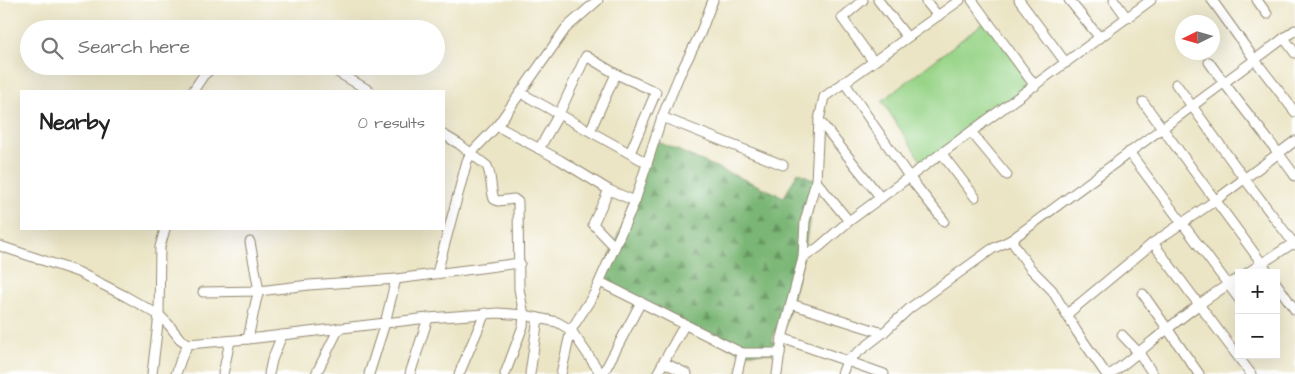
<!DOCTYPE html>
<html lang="en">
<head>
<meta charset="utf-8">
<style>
	:root { --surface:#fff; --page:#f2f2f2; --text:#222; --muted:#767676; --line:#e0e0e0 }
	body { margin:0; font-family:"Architects Daughter",sans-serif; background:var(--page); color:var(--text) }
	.controls { position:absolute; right:15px; bottom:15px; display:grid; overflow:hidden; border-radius:0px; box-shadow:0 5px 20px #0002 }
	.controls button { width:45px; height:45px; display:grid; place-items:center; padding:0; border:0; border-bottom:1px solid var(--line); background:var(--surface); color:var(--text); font:25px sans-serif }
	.compass { position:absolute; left:1175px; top:15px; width:45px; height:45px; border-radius:50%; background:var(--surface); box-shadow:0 5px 20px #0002; rotate:265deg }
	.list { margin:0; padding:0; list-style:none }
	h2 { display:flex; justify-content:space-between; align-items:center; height:65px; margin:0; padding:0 20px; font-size:21px }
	h2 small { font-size:16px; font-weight:400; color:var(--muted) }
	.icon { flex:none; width:28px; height:28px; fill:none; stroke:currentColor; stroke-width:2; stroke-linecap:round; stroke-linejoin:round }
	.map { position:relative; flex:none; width:1295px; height:374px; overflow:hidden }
	.search { position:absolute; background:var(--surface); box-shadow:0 5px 20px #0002; left:20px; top:20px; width:425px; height:55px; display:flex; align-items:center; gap:12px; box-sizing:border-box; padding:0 18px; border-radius:28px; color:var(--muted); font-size:19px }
	.panel { position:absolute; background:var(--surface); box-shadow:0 5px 20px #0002; left:20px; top:90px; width:425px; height:140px; border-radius:0px }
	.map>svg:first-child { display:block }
	.forest { fill:url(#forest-firs); stroke:#5a7049 }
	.pitch { fill:#98d488; stroke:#6a7f53 }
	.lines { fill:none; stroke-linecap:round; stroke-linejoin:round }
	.minor-casing { stroke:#938872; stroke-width:11 }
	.minor { stroke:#fff; stroke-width:9 }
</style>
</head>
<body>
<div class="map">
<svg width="1295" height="374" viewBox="0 0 1295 374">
	<defs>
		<pattern id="forest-firs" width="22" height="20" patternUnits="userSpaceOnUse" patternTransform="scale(1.25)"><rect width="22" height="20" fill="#7ab674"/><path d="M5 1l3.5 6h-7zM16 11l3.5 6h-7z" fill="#65945f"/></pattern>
	</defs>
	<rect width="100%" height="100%" fill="#fff"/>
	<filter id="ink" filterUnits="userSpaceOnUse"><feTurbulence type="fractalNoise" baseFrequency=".02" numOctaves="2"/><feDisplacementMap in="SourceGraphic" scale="10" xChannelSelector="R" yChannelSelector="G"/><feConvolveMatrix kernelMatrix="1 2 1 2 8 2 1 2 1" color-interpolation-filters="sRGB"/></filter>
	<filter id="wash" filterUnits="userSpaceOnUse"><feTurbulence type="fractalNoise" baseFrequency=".0096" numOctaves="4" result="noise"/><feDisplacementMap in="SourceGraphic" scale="20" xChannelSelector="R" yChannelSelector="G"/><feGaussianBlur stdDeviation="1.12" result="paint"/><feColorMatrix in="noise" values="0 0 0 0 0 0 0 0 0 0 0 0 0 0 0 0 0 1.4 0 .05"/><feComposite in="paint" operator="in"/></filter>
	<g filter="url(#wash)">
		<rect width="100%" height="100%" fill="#ebe5c5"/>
		<polygon class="forest" points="654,140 784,197 798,172 816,181 803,258 783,333 775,331 772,342 781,345 780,353 742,353 600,282"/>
		<polygon class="pitch" points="987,20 1035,86 925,167 882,101"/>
	</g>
	<g filter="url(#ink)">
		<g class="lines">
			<defs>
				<g id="minor">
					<polyline points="863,0 842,18 873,61"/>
					<polyline points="878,0 907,37"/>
					<polyline points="925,0 938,16"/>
					<polyline points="972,0 1035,86"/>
					<polyline points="1019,0 1066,63"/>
					<polyline points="1069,0 1100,38"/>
					<polyline points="1114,0 1127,18"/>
					<polyline points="1212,0 1255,60 1295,112"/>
					<polyline points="1257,0 1267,14"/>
					<polyline points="1284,38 1295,53"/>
					<path d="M1209 62C1236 101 1268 137 1295 176"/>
					<polyline points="324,66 332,69 370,91"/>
					<polyline points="616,74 656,92 630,153"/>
					<polyline points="844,82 910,178 944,221"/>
					<polyline points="1176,84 1244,178 1295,245"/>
					<polyline points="193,91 203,76 214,66"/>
					<polyline points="521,93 647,163"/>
					<polyline points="1143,102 1269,273"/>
					<polyline points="662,117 783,165"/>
					<polyline points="819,120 881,198"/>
					<polyline points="497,126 560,160 609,190 635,201"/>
					<polyline points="972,133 1007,175"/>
					<path d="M444 135 459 144 487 166C492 176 490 188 494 199L498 201 514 199 518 202 519 289 524 315 523 326 505 374"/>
					<polyline points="539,149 559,114 586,56 616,74 590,131"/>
					<polyline points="1129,152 1239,299"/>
					<polyline points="942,154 975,197"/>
					<polyline points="816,181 849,221"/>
					<polyline points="609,190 593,224 615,247"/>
					<polyline points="1011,240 1030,268 1052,290 1077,332 1106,374"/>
					<polyline points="1153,243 1251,374"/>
					<polyline points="0,246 78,272 125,296 159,315 169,325 180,339 188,344 248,339 428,318 498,313 524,315 557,322 571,330 601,374"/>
					<polyline points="803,258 805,221 816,181 819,120 824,97 960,0"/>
					<polyline points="437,273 467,161 471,153 497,126 566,28 598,0"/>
					<polyline points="1247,273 1295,242"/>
					<polyline points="600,282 742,353"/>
					<polyline points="1276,283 1295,310"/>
					<polyline points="203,292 259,291 309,285 396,279 520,263"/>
					<polyline points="1143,294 1199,374"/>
					<polyline points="791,304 883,333"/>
					<polyline points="1066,315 1153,243 1216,200 1295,141"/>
					<polyline points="1122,335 1139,353 1153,374"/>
					<polyline points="782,338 884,374"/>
					<polyline points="248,339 256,301 259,291 250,242"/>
					<polyline points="663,362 687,374"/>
					<polyline points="152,374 159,315 160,247 165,229"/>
					<polyline points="176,374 181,359 188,344"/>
					<polyline points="223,374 230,341"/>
					<polyline points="269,374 272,360 282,335"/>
					<polyline points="316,374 339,328"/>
					<polyline points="369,374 385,323 396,279"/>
					<polyline points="410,374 428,318"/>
					<polyline points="459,374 485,313"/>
					<polyline points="530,374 538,318"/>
					<polyline points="561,374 571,330 594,294 635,201 662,117 679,76 700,34 713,0"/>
					<polyline points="603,374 641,302"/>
					<polyline points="657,374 685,324"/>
					<polyline points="737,374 742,353 780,353"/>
					<polyline points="777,374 782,338 803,258 819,247 849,221 1151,0"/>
					<polyline points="842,374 847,361 883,333 910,308 992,249 1011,240 1295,30"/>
					<path d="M1111 374C1153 342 1193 305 1239 278"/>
				</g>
			</defs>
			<use href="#minor" class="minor-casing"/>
			<use href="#minor" class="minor"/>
		</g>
	</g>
</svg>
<div class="controls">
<button>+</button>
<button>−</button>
</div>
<svg class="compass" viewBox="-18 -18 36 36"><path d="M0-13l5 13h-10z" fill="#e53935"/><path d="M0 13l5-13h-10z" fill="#767676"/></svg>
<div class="search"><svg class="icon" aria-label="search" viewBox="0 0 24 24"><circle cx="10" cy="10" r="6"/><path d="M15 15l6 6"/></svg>Search here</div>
<section class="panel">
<h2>Nearby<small>0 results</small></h2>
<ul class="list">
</ul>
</section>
</div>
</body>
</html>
